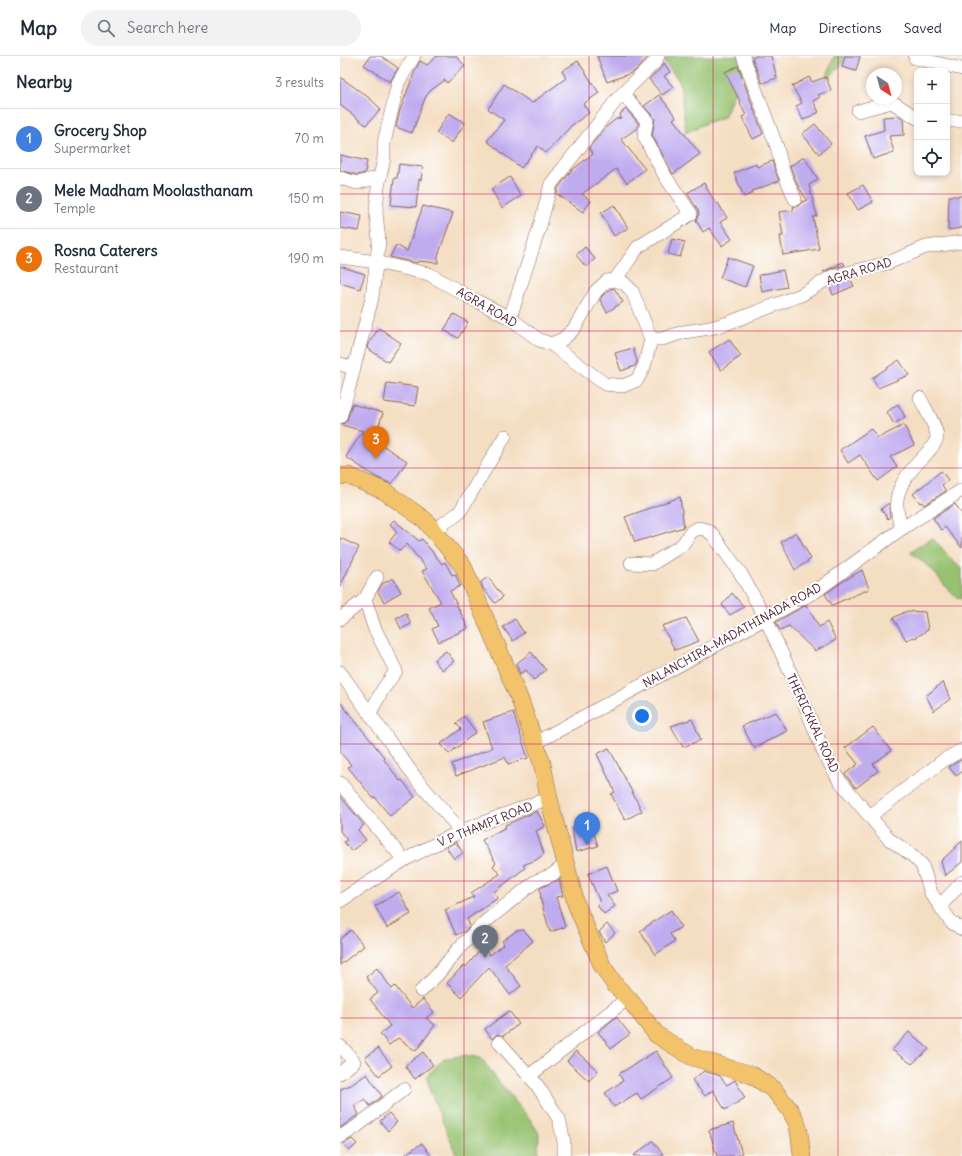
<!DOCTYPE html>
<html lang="en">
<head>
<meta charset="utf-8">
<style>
	:root { --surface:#fff; --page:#f2f2f3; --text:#1f2937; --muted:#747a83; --line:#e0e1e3; --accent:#c8321e }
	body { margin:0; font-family:Delius,sans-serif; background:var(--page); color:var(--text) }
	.controls { position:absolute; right:12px; top:12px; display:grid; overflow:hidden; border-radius:8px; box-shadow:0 2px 6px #0003 }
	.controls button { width:36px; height:36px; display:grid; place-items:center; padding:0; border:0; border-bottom:1px solid var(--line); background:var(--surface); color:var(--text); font:20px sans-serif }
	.compass { position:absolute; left:526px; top:12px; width:36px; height:36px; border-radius:50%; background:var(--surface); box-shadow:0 2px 6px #0003; rotate:144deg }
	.you { position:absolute; left:302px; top:660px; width:14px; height:14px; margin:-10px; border:3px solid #fff; border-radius:50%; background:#1a73e8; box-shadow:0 0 0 6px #1a73e833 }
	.badge { display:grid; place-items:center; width:26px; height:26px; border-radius:50%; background:var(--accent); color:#fff; font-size:13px; font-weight:700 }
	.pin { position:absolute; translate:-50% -33px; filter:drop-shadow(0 1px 2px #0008) }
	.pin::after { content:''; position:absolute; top:21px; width:14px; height:12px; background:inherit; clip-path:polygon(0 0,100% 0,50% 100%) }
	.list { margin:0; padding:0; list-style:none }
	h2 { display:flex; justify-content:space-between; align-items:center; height:52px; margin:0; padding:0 16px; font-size:17px }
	h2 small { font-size:13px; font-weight:400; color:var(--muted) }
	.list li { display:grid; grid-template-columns:26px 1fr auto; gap:12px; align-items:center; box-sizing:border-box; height:60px; padding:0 16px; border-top:1px solid var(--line) }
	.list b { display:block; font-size:15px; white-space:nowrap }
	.list p { margin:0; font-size:13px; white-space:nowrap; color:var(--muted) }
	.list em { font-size:13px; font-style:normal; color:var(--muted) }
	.icon { flex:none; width:22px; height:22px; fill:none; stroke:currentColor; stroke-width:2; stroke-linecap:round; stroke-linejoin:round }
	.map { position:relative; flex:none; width:622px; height:1100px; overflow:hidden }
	header { display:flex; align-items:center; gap:24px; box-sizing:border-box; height:56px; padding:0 20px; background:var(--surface); border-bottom:1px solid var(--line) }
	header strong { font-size:19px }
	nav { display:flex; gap:22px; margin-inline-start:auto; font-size:14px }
	.search { width:280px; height:36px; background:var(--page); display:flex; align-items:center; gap:10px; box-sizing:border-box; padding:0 14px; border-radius:22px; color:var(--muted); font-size:15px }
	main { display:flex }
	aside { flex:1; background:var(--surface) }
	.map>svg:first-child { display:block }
	.green { fill:#97c26f; stroke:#70704d }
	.building { fill:#bfacef }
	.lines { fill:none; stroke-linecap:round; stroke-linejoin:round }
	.minor-casing { stroke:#866260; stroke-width:14 }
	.major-casing { stroke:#866260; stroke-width:18 }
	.minor { stroke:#fff; stroke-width:13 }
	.major { stroke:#f2c36a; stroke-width:17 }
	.grid { fill:none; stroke:#c2185b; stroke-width:1; stroke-opacity:0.55 }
	.labels { text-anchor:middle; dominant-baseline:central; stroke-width:4; stroke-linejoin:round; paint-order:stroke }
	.street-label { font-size:12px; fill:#4a1f2b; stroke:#fff }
</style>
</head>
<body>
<header>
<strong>Map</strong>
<div class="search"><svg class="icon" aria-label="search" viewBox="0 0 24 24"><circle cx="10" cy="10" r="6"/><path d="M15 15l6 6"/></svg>Search here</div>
<nav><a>Map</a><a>Directions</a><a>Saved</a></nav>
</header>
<main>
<aside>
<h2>Nearby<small>3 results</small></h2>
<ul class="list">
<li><span class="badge" style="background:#3f7fe0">1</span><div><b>Grocery Shop</b><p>Supermarket</p></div><em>70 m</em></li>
<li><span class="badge" style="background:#6b7280">2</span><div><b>Mele Madham Moolasthanam</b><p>Temple</p></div><em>150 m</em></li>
<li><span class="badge" style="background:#e8710a">3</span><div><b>Rosna Caterers</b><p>Restaurant</p></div><em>190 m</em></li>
</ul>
</aside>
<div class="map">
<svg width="622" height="1100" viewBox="0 0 622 1100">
	<rect width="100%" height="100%" fill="#fff"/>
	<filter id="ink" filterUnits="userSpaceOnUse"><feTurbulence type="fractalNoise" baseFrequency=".025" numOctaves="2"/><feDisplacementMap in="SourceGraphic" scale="8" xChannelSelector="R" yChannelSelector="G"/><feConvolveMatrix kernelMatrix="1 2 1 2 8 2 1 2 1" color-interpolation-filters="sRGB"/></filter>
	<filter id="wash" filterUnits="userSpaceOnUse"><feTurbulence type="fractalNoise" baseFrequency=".012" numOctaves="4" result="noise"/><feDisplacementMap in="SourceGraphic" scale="16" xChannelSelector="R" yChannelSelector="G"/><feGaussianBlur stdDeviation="0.9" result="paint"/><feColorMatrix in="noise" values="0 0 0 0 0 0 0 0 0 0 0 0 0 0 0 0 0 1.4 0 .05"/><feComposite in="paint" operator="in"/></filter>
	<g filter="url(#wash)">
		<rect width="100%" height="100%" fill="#f4dec2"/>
		<g class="green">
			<polygon points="332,0 410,0 384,61 366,67 346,77 340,27 324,4"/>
			<polygon points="494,0 509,0 485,26"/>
			<path d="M592 482 600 490 613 506 622 511V543C611 542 599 520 590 512 584 506 577 501 570 496Z"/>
			<polygon points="126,999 141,1002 159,1026 189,1062 199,1077 198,1100 117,1100 90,1035 87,1020 103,1003"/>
		</g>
		<g id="blocks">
			<g class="building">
				<polygon points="30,0 41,0 58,12 50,26 24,9"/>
				<polygon points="97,0 116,0 125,10 107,27 105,24 90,35 85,42 72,77 56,71 60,54 75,15 80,5 87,9"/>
				<polygon points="257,0 309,0 294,16 267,26"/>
				<polygon points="416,0 431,0 437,22 422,27 412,2"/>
				<polygon points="505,0 520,0 516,15 502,11"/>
				<polygon points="238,5 259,37 243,48 249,57 232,69 206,97 198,90 181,112 147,85 164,64 148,53 164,28 192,47 226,22 222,15"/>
				<polygon points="324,7 330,16 324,20 333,31 322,39 309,23 321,12"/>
				<polygon points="398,10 423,78 413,83 402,61 406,59 400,48 401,47 385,16"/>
				<polygon points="0,21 28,41 41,53 26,69 0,49"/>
				<polygon points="469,21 472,26 486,21 491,34 478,39 480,41 473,45 479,56 463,64 456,50 462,47 452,30"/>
				<polygon points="319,39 336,61 333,63 360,98 333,118 312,79 315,63 304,50"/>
				<polygon points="286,53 298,67 298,72 281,83 305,113 287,127 276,113 242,138 251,145 243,156 217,138 218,132 232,114 253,98 249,92 266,71 276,63 281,62 280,58"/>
				<polygon points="109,57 125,67 112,87 96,77"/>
				<polygon points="559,60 563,63 564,79 549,80 554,96 533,103 525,80 544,74 543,61"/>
				<polygon points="475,68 491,88 479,98 462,78"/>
				<polygon points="0,99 27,105 25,117 17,119 0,114"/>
				<polygon points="464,101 478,123 469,129 477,160 473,161 479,193 443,199 440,180 443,180 439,156 454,154 453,151 458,150 462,146 467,144 458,130 450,110"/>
				<polygon points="432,105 439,125 412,135 413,137 404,141 394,117 416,108 417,111"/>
				<polygon points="59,108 83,111 81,124 79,123 76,151 51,149 54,122 57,122"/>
				<polygon points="170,121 181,140 162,152 151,133"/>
				<polygon points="364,127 376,148 378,147 387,162 380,166 392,183 382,190 369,172 363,176 356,164 359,158 358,154 347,137"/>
				<polygon points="523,129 533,146 518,154 508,137"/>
				<polygon points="609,140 622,140 622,172 608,174"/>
				<polygon points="274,149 288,172 274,180 261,157"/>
				<polygon points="83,150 113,157 98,200 98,207 78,205 77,207 50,201 56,189 67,195"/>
				<polygon points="0,156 22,160 19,175 0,172"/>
				<polygon points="332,183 345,186 340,201 328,198"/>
				<polygon points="245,191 255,203 246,211 236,199"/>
				<polygon points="388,201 413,210 405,231 380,222"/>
				<polygon points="503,206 505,209 489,213 483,216"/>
				<polygon points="0,210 25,218 20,233 0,227"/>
				<polygon points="443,214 447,231 422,236 419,219"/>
				<polygon points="511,224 514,230 493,239 490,231 494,228"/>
				<polygon points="274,232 283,246 267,256 260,244 262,240 271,233"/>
				<polygon points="114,258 128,266 118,282 104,274"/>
				<polygon points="39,272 61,287 48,306 27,292 28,288"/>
				<polygon points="389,283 401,300 381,314 369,296"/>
				<polygon points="293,292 297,305 296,308 295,310 281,315 275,297"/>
				<polygon points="559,304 569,319 538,332 532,322"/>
				<polygon points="47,327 78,331 75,350 44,346"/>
				<polygon points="12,348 43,357 34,384 67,405 52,428 36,421 6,401 23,375 2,369 7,364"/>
				<polygon points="558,348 565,361 554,368 547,356"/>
				<polygon points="564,369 574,389 550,401 557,411 538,425 520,399 508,407 500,394 531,373 538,382"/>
				<polygon points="601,415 608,424 602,429 606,435 584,449 582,446 580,447 573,438"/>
				<polygon points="340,441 344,471 295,486 285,461"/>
				<polygon points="549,447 550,461 548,463 541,453"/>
				<polygon points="615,448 622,458 622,492 605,471 601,474 593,462"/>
				<polygon points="54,464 79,485 82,483 102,508 105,506 112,519 115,518 120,530 110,535 128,572 99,586 92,573 98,570 89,552 101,546 82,515 87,513 67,488 60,495 49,486 57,476 50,468"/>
				<polygon points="456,476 471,503 455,514 441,486"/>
				<polygon points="0,482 19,491 0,531"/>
				<polygon points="522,514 529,533 492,549 485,538 502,526"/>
				<polygon points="148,521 163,541 155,547 143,532 141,526"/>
				<polygon points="53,522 61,536 44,546 38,536 42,528"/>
				<polygon points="392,537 404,551 390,559 382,549"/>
				<polygon points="466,549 479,571 487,566 496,584 475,595 449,570 440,574 436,566"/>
				<polygon points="567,555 585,556 588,574 575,582 574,581 566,584 553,562"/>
				<polygon points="66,557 71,568 61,573 56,562"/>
				<polygon points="346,562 359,585 335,594 322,570"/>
				<polygon points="175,563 184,577 173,585 163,571"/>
				<polygon points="106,595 114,605 102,614 94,604"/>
				<polygon points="191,596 206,614 194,624 186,614 180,618 176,608"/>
				<polygon points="603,626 610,643 594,655 586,640"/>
				<polygon points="0,646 44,701 43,702 60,725 62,724 75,741 50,760 35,741 33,742 8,711 11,709 0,696"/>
				<polygon points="173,656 188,702 168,708 165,701 116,720 112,708 152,692 143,666"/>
				<polygon points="436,656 447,675 414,692 402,670"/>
				<polygon points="124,660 136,676 109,698 101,688 121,673 116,667"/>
				<polygon points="352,663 361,684 343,691 331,670"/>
				<polygon points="533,671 551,695 533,708 538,715 516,732 505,718 518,708 505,692"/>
				<polygon points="269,692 302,755 285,764 271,738 275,736 257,698"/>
				<polygon points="622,703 622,716 616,720 609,711"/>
				<polygon points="0,740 24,769 18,774 26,784 11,795 4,786 7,784 0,775"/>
				<polygon points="197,755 205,770 196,775 204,798 196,804 183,809 185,812 154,836 158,842 127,863 130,870 125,875 116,879 105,854 134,841 131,837 160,818 153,810 156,807 142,784 166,771 165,769"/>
				<polygon points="252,771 258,790 236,796 232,772"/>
				<polygon points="622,785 622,806 605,820 601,805"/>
				<polygon points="116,786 123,797 114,803 106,791"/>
				<polygon points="267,810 277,835 267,839 275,850 264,858 257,849 260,846 248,818"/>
				<polygon points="219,823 223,840 216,841 225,871 210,876 201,845 200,832"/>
				<polygon points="59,836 71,858 47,872 35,850"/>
				<polygon points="331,854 341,871 330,878 335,885 315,899 300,875"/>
				<polygon points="267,868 275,877 265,886 259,876"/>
				<polygon points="11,874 24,890 0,909 0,883"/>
				<polygon points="184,874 193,885 165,909 181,930 170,939 149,911 121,941 107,927 124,909 126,911 142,892 150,899 164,888 162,885 176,875"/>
				<polygon points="37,912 52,933 55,930 72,952 83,943 94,956 86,962 95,969 76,995 58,982 49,989 40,978 50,970 30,943 38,937 26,921"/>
				<polygon points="169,955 179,968 163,980 157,978 152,983 145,973"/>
				<polygon points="276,961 290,978 271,992 258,976"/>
				<polygon points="569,976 589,993 572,1008 552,994"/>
				<polygon points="38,992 52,1010 39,1020 25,1002"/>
				<polygon points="236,995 258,1015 249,1025 227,1005"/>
				<polygon points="316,995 333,1022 301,1043 297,1037 274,1051 265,1037 283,1025 279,1018"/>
				<polygon points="83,996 93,1009 75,1023 65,1010"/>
				<polygon points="364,1015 380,1020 387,1029 395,1024 405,1042 385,1054 373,1034 365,1040 352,1024"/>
				<polygon points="27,1018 42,1040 30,1050 25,1043 14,1050 19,1058 0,1072 0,1033 11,1029"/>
				<polygon points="49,1057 57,1066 48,1075 40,1065"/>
				<polygon points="393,1067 402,1098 394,1100 377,1100 369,1074"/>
				<polygon points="12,1083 17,1088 9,1095 3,1088"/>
				<polygon points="313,1085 324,1100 293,1100"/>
				<polygon points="82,1087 91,1100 63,1100"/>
			</g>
		</g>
	</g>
	<g filter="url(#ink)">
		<use href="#blocks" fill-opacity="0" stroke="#866260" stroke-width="1"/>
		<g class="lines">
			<defs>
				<g id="minor">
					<polyline points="403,0 437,91 442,112 455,143"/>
					<polyline points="575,2 622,13"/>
					<polyline points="518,55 552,46 577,62"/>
					<polyline points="607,65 622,65"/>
					<polyline points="0,122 17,127 40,121"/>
					<polyline points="0,201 36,206 89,218 129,241 170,262 199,284 211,288 223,283 234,273 256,235 267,225 275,224 284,227 292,235 311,283 304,311 297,324 283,330 265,328 211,288"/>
					<polyline points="275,224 298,191 351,158 325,120 304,80 307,65 283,38"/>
					<polyline points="170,262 200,170 211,128 278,42 315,6 318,0"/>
					<polyline points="311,283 322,283 344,276 370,272 388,267 461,239 491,221 548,207 586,191 622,186"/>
					<polyline points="0,308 13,312"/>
					<polyline points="0,361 8,335 32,242 39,185 36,156 38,131 44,102 44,87 58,27 74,0"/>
					<path d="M561 473C559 463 556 453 557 443 560 424 575 410 587 397 591 392 596 388 597 381 597 371 584 351 580 342"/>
					<polyline points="94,474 119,457 165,380"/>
					<polyline points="291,507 312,508 342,489 352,475 359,472 367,474 373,479 401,518 425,561 463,644 483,695 499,724 549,783 573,800 582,809 591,837 611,866 622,873"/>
					<polyline points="25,543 34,571 56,615 43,633 30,657"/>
					<polyline points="0,563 25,543 37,521"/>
					<polyline points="0,616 77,724 121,775"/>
					<polyline points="195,687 476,535 561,473 622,434"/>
					<polyline points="0,727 64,804"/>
					<polyline points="530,760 604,704 622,694"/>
					<polyline points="0,845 64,804 121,775 209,742"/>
					<polyline points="600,850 622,826"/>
					<polyline points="81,935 97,919 119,892 145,866 196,825 212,819 226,808"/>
					<polyline points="159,986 197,1029 219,1063 224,1086 224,1100"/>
					<polyline points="0,990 7,997 14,1006 0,1017"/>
					<polyline points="189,1020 288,942"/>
					<polyline points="0,1081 16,1071 64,1033"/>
				</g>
				<polyline id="major" points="0,420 9,420 44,435 85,464 123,510 180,644 195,687 202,707 209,742 236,848 262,909 275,929 288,942 317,979 352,1001 412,1019 434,1034 450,1054 456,1065 459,1075 462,1100"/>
			</defs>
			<use href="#minor" class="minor-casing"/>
			<use href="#major" class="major-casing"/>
			<use href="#minor" class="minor"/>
			<use href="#major" class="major"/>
		</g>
	</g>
	<path class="grid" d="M124 0V1100M249 0V1100M373 0V1100M498 0V1100M0 138H622M0 275H622M0 412H622M0 550H622M0 688H622M0 825H622M0 962H622"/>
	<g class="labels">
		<g class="street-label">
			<text transform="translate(519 215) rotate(-17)">AGRA ROAD</text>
			<text transform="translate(147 251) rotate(30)">AGRA ROAD</text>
			<text transform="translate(392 579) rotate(-29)">NALANCHIRA-MADATHINADA ROAD</text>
			<text transform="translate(473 667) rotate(65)">THERICKKAL ROAD</text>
			<text transform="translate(145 768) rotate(-22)">V P THAMPI ROAD</text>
		</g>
	</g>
</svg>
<div class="controls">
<button>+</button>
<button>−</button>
<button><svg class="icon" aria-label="locate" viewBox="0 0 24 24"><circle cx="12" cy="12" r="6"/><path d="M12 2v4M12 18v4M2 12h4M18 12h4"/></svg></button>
</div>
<svg class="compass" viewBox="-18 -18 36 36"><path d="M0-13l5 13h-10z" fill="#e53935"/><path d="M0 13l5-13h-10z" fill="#747a83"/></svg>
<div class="you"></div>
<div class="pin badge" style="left:247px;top:789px;background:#3f7fe0">1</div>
<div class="pin badge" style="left:145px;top:902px;background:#6b7280">2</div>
<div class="pin badge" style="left:36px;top:403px;background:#e8710a">3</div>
</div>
</main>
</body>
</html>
